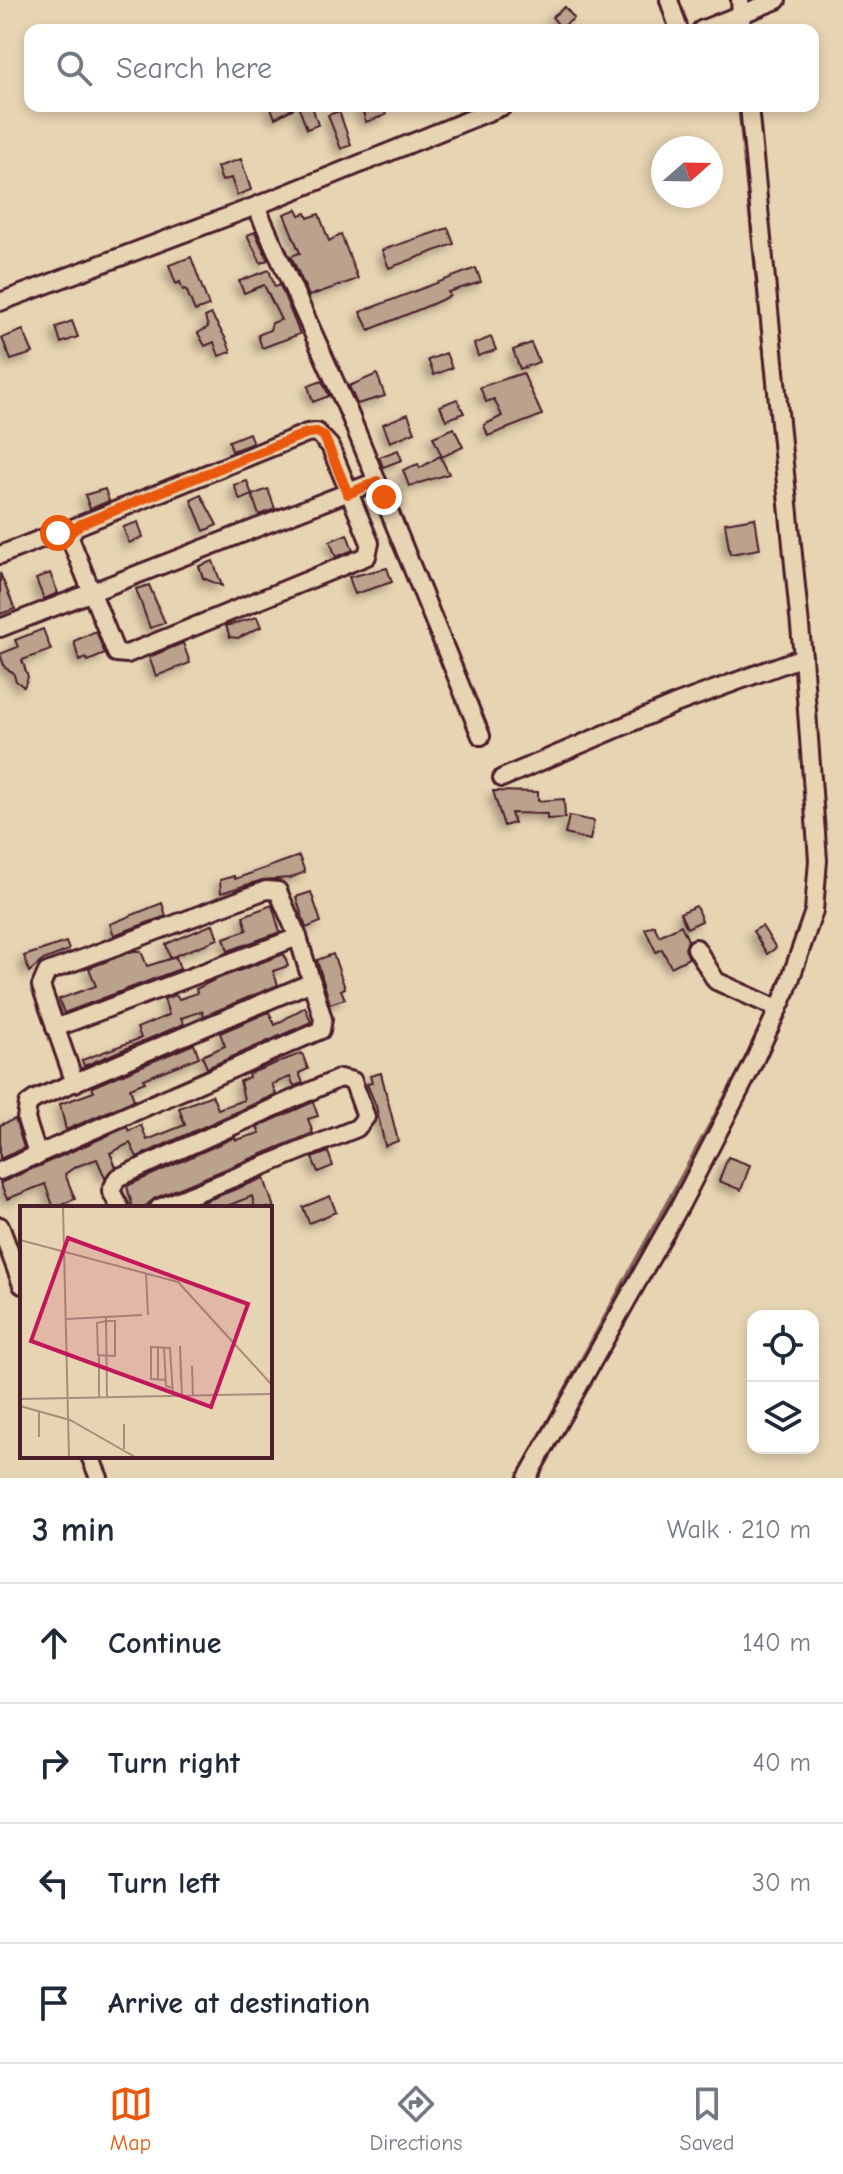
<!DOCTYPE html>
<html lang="en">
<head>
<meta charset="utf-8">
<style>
	:root { --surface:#fff; --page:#f2f2f3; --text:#1f2937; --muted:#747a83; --line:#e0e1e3; --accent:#ea580c }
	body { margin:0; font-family:"Comic Neue",sans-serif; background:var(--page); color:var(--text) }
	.controls { position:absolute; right:24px; bottom:24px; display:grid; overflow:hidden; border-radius:16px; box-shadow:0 4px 12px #0003 }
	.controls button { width:72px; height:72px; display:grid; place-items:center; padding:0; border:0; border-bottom:2px solid var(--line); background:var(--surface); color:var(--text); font:40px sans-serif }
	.compass { position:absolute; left:651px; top:136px; width:72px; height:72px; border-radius:50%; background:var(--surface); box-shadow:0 4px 12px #0003; rotate:70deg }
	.stop { position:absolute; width:24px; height:24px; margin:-18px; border:6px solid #ea580c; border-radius:50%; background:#fff }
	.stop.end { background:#ea580c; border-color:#fff; box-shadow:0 2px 8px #0008 }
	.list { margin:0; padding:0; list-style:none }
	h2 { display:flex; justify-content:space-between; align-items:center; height:104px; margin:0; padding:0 32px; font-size:34px }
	h2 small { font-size:26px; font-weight:400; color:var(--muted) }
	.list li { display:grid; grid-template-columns:52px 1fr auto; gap:24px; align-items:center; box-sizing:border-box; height:120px; padding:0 32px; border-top:2px solid var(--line) }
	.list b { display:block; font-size:30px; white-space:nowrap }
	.list em { font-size:26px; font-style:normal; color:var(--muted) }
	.icon { flex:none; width:44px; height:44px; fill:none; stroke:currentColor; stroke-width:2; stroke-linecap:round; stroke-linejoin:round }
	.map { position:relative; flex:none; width:843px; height:1478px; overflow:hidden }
	.search { position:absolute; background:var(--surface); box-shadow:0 4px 12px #0003; left:24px; right:24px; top:24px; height:88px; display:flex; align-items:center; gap:20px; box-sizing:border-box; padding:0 28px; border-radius:16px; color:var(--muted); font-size:30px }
	.sheet { height:584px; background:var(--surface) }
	nav { display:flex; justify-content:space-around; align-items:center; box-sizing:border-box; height:112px; border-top:2px solid var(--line); background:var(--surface); font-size:22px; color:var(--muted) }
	nav a { display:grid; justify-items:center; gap:4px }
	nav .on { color:var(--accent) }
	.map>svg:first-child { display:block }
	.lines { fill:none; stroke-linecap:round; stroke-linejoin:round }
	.stream { stroke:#84625d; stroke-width:4 }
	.building { fill:#bba28d; stroke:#4a1f2b; stroke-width:2; filter:url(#shadow) }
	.minor-casing { stroke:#4a1f2b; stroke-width:22 }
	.minor { stroke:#e7d4b2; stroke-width:16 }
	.route { stroke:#ea580c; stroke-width:10 }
	.inset-road { fill:none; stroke:#a88c7c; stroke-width:2 }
	.view { fill:#c2185b; fill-opacity:0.15; stroke:#c2185b; stroke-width:4 }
	.inset-edge { fill:none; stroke:#4a1f2b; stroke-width:4 }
</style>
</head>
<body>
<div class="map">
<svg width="843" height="1478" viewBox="0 0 843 1478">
	<defs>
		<filter id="shadow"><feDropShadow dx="-5" dy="5" stdDeviation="4" flood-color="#0004"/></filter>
	</defs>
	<rect width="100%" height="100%" fill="#e7d4b2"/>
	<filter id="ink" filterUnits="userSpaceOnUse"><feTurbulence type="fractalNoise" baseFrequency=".0125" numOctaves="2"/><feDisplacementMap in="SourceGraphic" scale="16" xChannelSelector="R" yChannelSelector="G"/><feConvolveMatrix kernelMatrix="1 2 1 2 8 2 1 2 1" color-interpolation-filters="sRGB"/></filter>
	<g filter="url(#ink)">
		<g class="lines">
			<g class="stream">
				<polyline points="739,106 795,657"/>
				<polyline points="772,1001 786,968"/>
				<polyline points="517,1478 743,1064 769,1009"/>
			</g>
		</g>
		<g class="building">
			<polygon points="565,7 574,18 561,28 552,17"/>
			<polygon points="270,106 312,106 318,125 307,129 298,106 275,118"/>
			<polygon points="361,106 383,106 386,115 366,122"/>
			<polygon points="339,111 351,145 341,149 328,115"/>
			<polygon points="241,159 251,190 237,195 231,178 222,181 217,167"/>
			<polygon points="297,209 300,215 306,213 308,218 319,214 329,241 341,234 358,279 309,296 291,256 300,253 284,214"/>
			<polygon points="448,228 454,244 389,268 382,250"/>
			<polygon points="255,232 268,260 261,263 247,235"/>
			<polygon points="191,257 209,306 195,311 186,289 183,290 180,282 176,284 169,265"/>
			<polygon points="476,268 481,282 448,292 450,296 430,305 369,330 360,312"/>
			<polygon points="269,270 275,287 280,285 300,334 262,348 258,335 270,330 272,323 281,320 264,285 244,293 239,281"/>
			<polygon points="211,314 226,339 231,352 219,356 214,342 205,346 198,333 208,327 205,317"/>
			<polygon points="72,321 78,337 61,343 56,327"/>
			<polygon points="23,330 33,353 11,360 2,338"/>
			<polygon points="491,337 496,350 478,356 474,344"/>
			<polygon points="531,343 539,362 520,369 513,350"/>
			<polygon points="446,353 452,368 434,375 428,360"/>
			<polygon points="523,373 542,415 488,436 484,425 502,416 494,399 486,402 480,387"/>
			<polygon points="377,374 385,396 357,404 349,386"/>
			<polygon points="322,381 329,396 313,402 308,386"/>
			<polygon points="457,399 464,413 446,420 440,406"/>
			<polygon points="408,414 415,432 390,442 383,424"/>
			<polygon points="454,428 463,447 442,457 433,437"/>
			<polygon points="249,433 253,443 232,451 229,441"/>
			<polygon points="398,450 402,460 383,467 379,457"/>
			<polygon points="440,456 449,474 409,486 403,470 418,464 420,468"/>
			<polygon points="247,481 252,495 240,500 234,485"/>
			<polygon points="105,489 109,501 90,509 85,495"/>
			<polygon points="268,489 275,509 259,515 252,495"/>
			<polygon points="201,495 217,525 204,531 191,500"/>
			<polygon points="755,518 760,549 730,554 725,523"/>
			<polygon points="138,522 143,537 129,543 123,527"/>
			<polygon points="347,534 353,550 336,557 330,541"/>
			<polygon points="213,561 222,586 203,578 199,566"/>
			<polygon points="387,568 392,582 355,594 349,577"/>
			<polygon points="0,573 15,609 0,614"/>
			<polygon points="50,573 58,593 44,599 36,579"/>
			<polygon points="149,585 165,623 150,628 136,589"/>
			<polygon points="257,617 261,627 238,638 230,637 226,626"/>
			<polygon points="43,629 51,650 22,660 28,677 24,687 16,681 13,672 5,668 0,654 18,647 15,640"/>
			<polygon points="96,631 105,654 88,661 86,658 79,661 74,641"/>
			<polygon points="183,643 190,663 156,676 149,657"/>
			<polygon points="493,791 538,792 538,801 564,799 565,818 547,819 547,814 511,813 514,823 504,826"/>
			<polygon points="569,816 594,821 590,840 565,834"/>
			<polygon points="299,856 305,872 290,878 262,880 221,893 220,880 234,876 235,879"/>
			<polygon points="311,892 321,922 306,928 296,897"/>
			<polygon points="162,903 166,916 114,935 110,924"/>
			<polygon points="272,905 280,932 228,951 224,938 247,930 243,916"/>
			<polygon points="696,906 702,921 687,928 680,913"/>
			<polygon points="213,924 218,939 170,958 166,944"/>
			<polygon points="654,925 659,936 681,925 688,940 685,949 689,958 671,967 662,949 656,952 645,929"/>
			<polygon points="762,926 776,948 767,954 753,931"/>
			<polygon points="66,942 69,950 43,960 29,972 24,956"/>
			<polygon points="133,951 141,951 147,966 176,957 180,969 64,1013 59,999 96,986 89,968"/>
			<polygon points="284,954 288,966 273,971 278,985 204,1016 202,1011 181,1018 184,1024 84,1066 82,1060 141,1038 137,1028 169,1015 164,999 175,995 179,999 197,993 196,989 214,980"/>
			<polygon points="333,954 345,988 341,990 345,999 330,1004 317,960"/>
			<polygon points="305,1007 311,1022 207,1068 202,1056 225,1046 220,1033 269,1012 275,1025"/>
			<polygon points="194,1044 199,1057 143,1079 145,1082 130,1088 134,1100 66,1130 60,1104 94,1092 92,1087"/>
			<polygon points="302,1053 308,1069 299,1073 303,1083 294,1086 290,1077 272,1084 276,1094 137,1157 130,1143 110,1153 116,1167 105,1178 97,1159 75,1167 65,1174 75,1199 54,1208 45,1184 7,1199 0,1183 127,1127 129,1131 141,1125 147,1140 185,1125 179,1108 212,1095 218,1109 244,1100 240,1081 249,1077 248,1074"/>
			<polygon points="381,1073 398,1141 385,1146 376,1106 367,1084 372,1083 370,1076"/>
			<polygon points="313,1102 318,1116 308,1119 313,1133 155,1198 143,1208 133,1208 127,1186 235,1137 236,1140 260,1133 257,1127"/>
			<polygon points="15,1119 24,1148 0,1159 0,1125"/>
			<polygon points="328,1152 333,1166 318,1172 312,1158"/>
			<polygon points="728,1157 750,1165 741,1190 719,1181"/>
			<polygon points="264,1178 274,1208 255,1208 252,1196 222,1208 188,1208"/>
			<polygon points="330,1196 336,1212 309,1223 303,1207"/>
		</g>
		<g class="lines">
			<defs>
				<g id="minor">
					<polyline points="669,0 679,30"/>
					<polyline points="740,0 742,30"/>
					<polyline points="701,30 777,0"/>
					<polyline points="256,206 349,413 481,736"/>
					<polyline points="0,302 256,206 503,106"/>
					<polygon points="317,432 330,446 370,543 367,556 127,654 116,653 70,538 75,527 307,433"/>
					<polyline points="0,555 51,535 71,532"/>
					<polyline points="0,628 377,481"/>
					<polyline points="502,778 675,704 803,657"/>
					<polyline points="696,948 716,981 778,1009"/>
					<polyline points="55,1028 298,937"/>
					<polyline points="38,1156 26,1119 28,1104 35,1099 312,982"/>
					<polyline points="0,1171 321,1030 323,1019 298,937 278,891 266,890 47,972 41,986 75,1083"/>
					<polyline points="120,1208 111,1191 117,1178 340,1078 353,1081 366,1117 357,1128 159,1208"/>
					<polyline points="0,1226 22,1285"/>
					<polyline points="90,1456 99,1478"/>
					<polyline points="527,1478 681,1204 750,1070 786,992 814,911 818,860 803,657 749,106"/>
				</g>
			</defs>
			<use href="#minor" class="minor-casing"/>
			<use href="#minor" class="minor"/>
		</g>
	</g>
	<g class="lines" filter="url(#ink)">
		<polyline class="route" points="58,533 71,532 81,524 307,433 317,432 324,436 348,494 377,481 384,497"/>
	</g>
	<g transform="translate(20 1206)">
		<rect width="252" height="252" fill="#e7d4b2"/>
		<path class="inset-road" d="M43 1 49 251M0 34 158 76 252 179M126 67 128 109M86 111 87 191M47 113 122 109M86 115H95V150L78 149 77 117ZM138 140V174M160 140 162 190M160 140 161 175M144 141 146 180 153 182M79 150V191M172 160 173 190M146 174 131 173V141L150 142 153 190M0 193 252 188M0 200 50 214 115 251M104 218V243M19 231V205"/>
		<path class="view" d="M48 32 228 98 191 201 11 135Z"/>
		<rect width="252" height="252" class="inset-edge"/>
	</g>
</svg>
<div class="controls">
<button><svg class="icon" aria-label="locate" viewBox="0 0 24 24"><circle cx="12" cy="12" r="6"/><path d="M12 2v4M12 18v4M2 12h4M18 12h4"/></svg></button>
<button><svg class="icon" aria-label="layers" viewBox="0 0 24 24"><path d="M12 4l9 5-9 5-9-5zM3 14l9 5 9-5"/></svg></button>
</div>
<svg class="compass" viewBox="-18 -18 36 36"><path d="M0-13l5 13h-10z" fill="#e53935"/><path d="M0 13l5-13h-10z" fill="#747a83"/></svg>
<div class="stop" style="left:58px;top:533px"></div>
<div class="stop end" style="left:384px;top:497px"></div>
<div class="search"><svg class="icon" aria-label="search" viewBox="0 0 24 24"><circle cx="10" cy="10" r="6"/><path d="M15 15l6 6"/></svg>Search here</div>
</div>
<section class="sheet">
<h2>3 min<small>Walk · 210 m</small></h2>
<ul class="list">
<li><svg class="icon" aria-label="ahead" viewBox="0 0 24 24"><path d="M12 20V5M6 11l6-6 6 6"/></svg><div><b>Continue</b></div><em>140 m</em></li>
<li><svg class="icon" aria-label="right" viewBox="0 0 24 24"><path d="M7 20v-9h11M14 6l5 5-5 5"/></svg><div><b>Turn right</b></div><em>40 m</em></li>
<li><svg class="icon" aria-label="left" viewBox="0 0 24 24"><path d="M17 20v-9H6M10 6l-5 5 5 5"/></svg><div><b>Turn left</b></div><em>30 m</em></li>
<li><svg class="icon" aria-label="arrive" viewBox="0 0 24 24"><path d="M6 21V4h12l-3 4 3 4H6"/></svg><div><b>Arrive at destination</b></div></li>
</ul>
</section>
<nav>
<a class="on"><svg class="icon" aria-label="map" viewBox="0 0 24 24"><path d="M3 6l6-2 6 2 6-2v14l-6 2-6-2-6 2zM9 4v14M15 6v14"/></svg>Map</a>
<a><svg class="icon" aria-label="directions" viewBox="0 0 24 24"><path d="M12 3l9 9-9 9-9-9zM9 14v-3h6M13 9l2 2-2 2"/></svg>Directions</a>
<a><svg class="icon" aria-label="saved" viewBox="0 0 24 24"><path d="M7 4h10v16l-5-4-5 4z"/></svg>Saved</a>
</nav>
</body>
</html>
